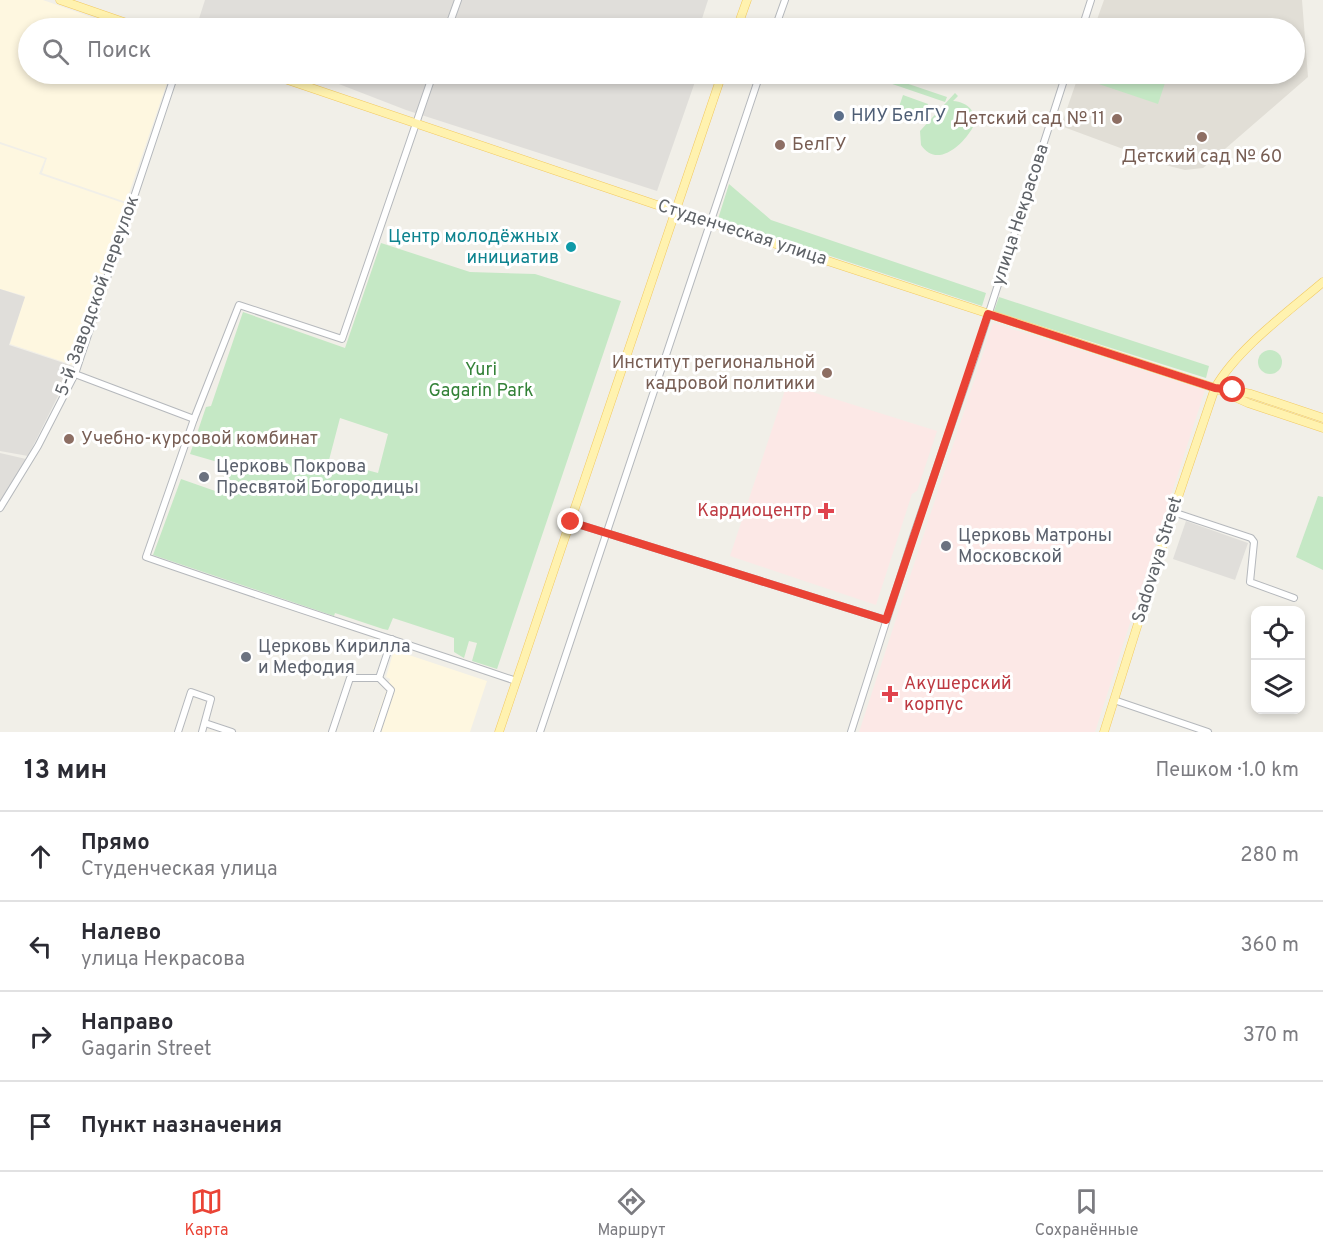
<!DOCTYPE html>
<html lang="ru">
<head>
<meta charset="utf-8">
<style>
	:root { --surface:#fff; --page:#f2f2f3; --text:#2b2b33; --muted:#7c7c81; --line:#e1e1e2; --accent:#ea4335 }
	body { margin:0; font-family:Overpass,sans-serif; background:var(--page); color:var(--text) }
	.controls { position:absolute; right:18px; bottom:18px; display:grid; overflow:hidden; border-radius:12px; box-shadow:0 3px 9px #0003 }
	.controls button { width:54px; height:54px; display:grid; place-items:center; padding:0; border:0; border-bottom:2px solid var(--line); background:var(--surface); color:var(--text); font:30px sans-serif }
	.stop { position:absolute; width:18px; height:18px; margin:-14px; border:4px solid #ea4335; border-radius:50%; background:#fff }
	.stop.end { background:#ea4335; border-color:#fff; box-shadow:0 2px 6px #0008 }
	.list { margin:0; padding:0; list-style:none }
	h2 { display:flex; justify-content:space-between; align-items:center; height:78px; margin:0; padding:0 24px; font-size:26px }
	h2 small { font-size:20px; font-weight:400; color:var(--muted) }
	.list li { display:grid; grid-template-columns:39px 1fr auto; gap:18px; align-items:center; box-sizing:border-box; height:90px; padding:0 24px; border-top:2px solid var(--line) }
	.list b { display:block; font-size:22px; white-space:nowrap }
	.list p { margin:0; font-size:20px; white-space:nowrap; color:var(--muted) }
	.list em { font-size:20px; font-style:normal; color:var(--muted) }
	.icon { flex:none; width:33px; height:33px; fill:none; stroke:currentColor; stroke-width:2; stroke-linecap:round; stroke-linejoin:round }
	.map { position:relative; flex:none; width:1323px; height:732px; overflow:hidden }
	.search { position:absolute; background:var(--surface); box-shadow:0 3px 9px #0003; left:18px; right:18px; top:18px; height:66px; display:flex; align-items:center; gap:15px; box-sizing:border-box; padding:0 21px; border-radius:33px; color:var(--muted); font-size:22px }
	.sheet { height:438px; background:var(--surface) }
	nav { display:flex; justify-content:space-around; align-items:center; box-sizing:border-box; height:84px; border-top:2px solid var(--line); background:var(--surface); font-size:16px; color:var(--muted) }
	nav a { display:grid; justify-items:center; gap:3px }
	nav .on { color:var(--accent) }
	.map>svg:first-child { display:block }
	.commercial { fill:#fef7e0 }
	.industrial { fill:#e0deda }
	.education { fill:#e1ded6 }
	.medical { fill:#fce8e6 }
	.green { fill:#c5e8c5; fill-rule:evenodd }
	.lines { fill:none; stroke-linecap:round; stroke-linejoin:round }
	.minor-casing { stroke:#b5b8bc; stroke-width:8 }
	.major-casing { stroke:#f2c960; stroke-width:9 }
	.minor { stroke:#fff; stroke-width:6 }
	.major { stroke:#fff2af; stroke-width:8 }
	.route { stroke:#ea4335; stroke-width:8 }
	.service-dot { fill:#5c6f8a; stroke:#fff; stroke-width:2 }
	.education-dot { fill:#8d6e63; stroke:#fff; stroke-width:2 }
	.culture-dot { fill:#0f9aa8; stroke:#fff; stroke-width:2 }
	.worship-dot { fill:#6b7280; stroke:#fff; stroke-width:2 }
	.health-dot { fill:#e0444e; stroke:#fff; stroke-width:2 }
	.labels { text-anchor:middle; dominant-baseline:central; stroke-width:6; stroke-linejoin:round; paint-order:stroke }
	.service-label { font-size:18px; fill:#4e5e75; stroke:#fff; text-anchor:start }
	.education-label { font-size:18px; fill:#785e54; stroke:#fff; text-anchor:end }
	.street-label { font-size:18px; fill:#5f6368; stroke:#fff }
	.culture-label { font-size:18px; fill:#0d838f; stroke:#fff; text-anchor:end }
	.park-label { font-size:18px; fill:#348238; stroke:#fff }
	.worship-label { font-size:18px; fill:#5b616d; stroke:#fff; text-anchor:start }
	.health-label { font-size:18px; fill:#be3a42; stroke:#fff; text-anchor:end }
</style>
</head>
<body>
<div class="map">
<svg width="1323" height="732" viewBox="0 0 1323 732">
	<rect width="100%" height="100%" fill="#f1efe8"/>
	<g class="commercial">
		<polygon points="0,0 43,0 122,28 28,28 28,74 170,74 126,202 42,173 47,158 0,142"/>
		<polygon points="0,144 45,159 39,174 126,204 73,365 10,344 25,296 0,289"/>
		<polygon points="394,650 487,681 470,732 383,732 373,729 390,679 386,677"/>
	</g>
	<g class="industrial">
		<polygon points="205,0 708,0 699,28 196,28"/>
		<polygon points="313,74 690,74 697,76 657,191 406,110"/>
		<polygon points="0,289 25,297 9,345 73,366 28,456 0,451"/>
		<polygon points="0,453 26,459 0,501"/>
		<polygon points="1186,521 1248,543 1235,580 1173,559"/>
	</g>
	<polygon class="education" points="1104,0 1302,0 1308,77 1203,168 1185,170 1169,166 1061,126 1079,74 1294,74 1294,28 1094,28"/>
	<g class="medical">
		<polygon points="993,323 1205,390 1095,732 859,732"/>
		<polygon points="787,384 937,431 917,491 912,494 876,605 730,556"/>
	</g>
	<g class="green">
		<polygon points="863,74 879,74 947,97 945,102"/>
		<polygon points="1083,74 1168,74 1158,104 1081,78"/>
		<path d="M955 93 958 96 953 101C968 102 978 112 973 127 963 145 937 169 921 145L920 131Z"/>
		<polygon points="903,95 928,104 923,118 898,110"/>
		<polygon points="729,184 771,220 986,293 982,306 718,219"/>
		<path d="M381 243 470 272 535 274 621 301 497 669 472 661 477 643 469 641 464 658 454 652V638L393 618 388 630 383 629 335 613 334 616 153 555 181 479 218 492 228 465 190 454 206 407 211 406 243 312 345 348ZM340 418 388 434 378 473 329 460Z"/>
		<polygon points="999,297 1209,366 1206,378 994,311"/>
		<circle cx="1270" cy="362" r="12"/>
		<polygon points="1318,496 1323,497 1323,570 1296,557"/>
	</g>
	<g class="lines">
		<defs>
			<g id="minor">
				<polyline points="448,28 458,0"/>
				<polyline points="775,28 785,0"/>
				<polyline points="1082,28 1091,0"/>
				<path d="M433 74 342 339 239 305 194 419 146 557C269 600 393 639 516 681"/>
				<polyline points="75,374 194,419"/>
				<polyline points="0,508 38,446 75,374 175,74"/>
				<polyline points="1173,512 1251,538 1254,542 1250,582 1294,598"/>
				<polyline points="571,522 886,620"/>
				<polyline points="1114,700 1208,732"/>
				<polyline points="205,723 232,732"/>
				<polyline points="178,732 191,692 211,699 202,732"/>
				<polyline points="332,732 350,678 379,678 392,639"/>
				<polyline points="377,732 391,690 379,678"/>
				<polyline points="540,732 760,74"/>
				<polyline points="851,732 914,534 974,359 1066,74"/>
			</g>
			<g id="major">
				<polyline points="60,0 141,28"/>
				<polyline points="737,28 747,0"/>
				<polyline points="270,74 654,204 1215,388 1248,403 1323,428"/>
				<polyline points="1220,388 1251,394 1323,418"/>
				<polyline points="499,732 722,74"/>
				<path d="M1104 732 1173 512 1215 388C1237 349 1288 312 1323 282"/>
			</g>
		</defs>
		<use href="#minor" class="minor-casing"/>
		<use href="#major" class="major-casing"/>
		<use href="#minor" class="minor"/>
		<use href="#major" class="major"/>
	</g>
	<g class="lines">
		<polyline class="route" points="571,522 886,620 988,314 1215,388 1233,390"/>
	</g>
	<circle class="service-dot" cx="839" cy="116" r="6"/>
	<g class="education-dot">
		<circle cx="1117" cy="119" r="6"/>
		<circle cx="1202" cy="137" r="6"/>
		<circle cx="780" cy="145" r="6"/>
		<circle cx="827" cy="373" r="6"/>
		<circle cx="69" cy="439" r="6"/>
	</g>
	<circle class="culture-dot" cx="571" cy="247" r="6"/>
	<g class="worship-dot">
		<circle cx="204" cy="477" r="6"/>
		<circle cx="946" cy="546" r="6"/>
		<circle cx="246" cy="657" r="6"/>
	</g>
	<g class="health-dot">
		<path d="M823 502h6v6h6v6h-6v6h-6v-6h-6v-6h6z"/>
		<path d="M887 685h6v6h6v6h-6v6h-6v-6h-6v-6h6z"/>
	</g>
	<g class="labels">
		<g class="service-label">
			<text x="851" y="116">НИУ БелГУ</text>
		</g>
		<g class="education-label">
			<text x="1105" y="119">Детский сад № 11</text>
			<text x="792" y="145" text-anchor="start">БелГУ</text>
			<text x="1202" y="157" text-anchor="middle">Детский сад № 60</text>
			<text x="815" y="363">Институт региональной<tspan x="815" dy="21">кадровой политики</tspan></text>
			<text x="81" y="439" text-anchor="start">Учебно-курсовой комбинат</text>
		</g>
		<g class="street-label">
			<text transform="translate(1021 215) rotate(-72)">улица Некрасова</text>
			<text transform="translate(742 233) rotate(18)">Студенческая улица</text>
			<text transform="translate(98 296) rotate(-70)">5-й Заводской переулок</text>
			<text transform="translate(1158 560) rotate(-73)">Sadovaya Street</text>
		</g>
		<g class="culture-label">
			<text x="559" y="237">Центр молодёжных<tspan x="559" dy="21">инициатив</tspan></text>
		</g>
		<g class="park-label">
			<text x="481" y="370">Yuri<tspan x="481" dy="21">Gagarin Park</tspan></text>
		</g>
		<g class="worship-label">
			<text x="216" y="467">Церковь Покрова<tspan x="216" dy="21">Пресвятой Богородицы</tspan></text>
			<text x="958" y="536">Церковь Матроны<tspan x="958" dy="21">Московской</tspan></text>
			<text x="258" y="647">Церковь Кирилла<tspan x="258" dy="21">и Мефодия</tspan></text>
		</g>
		<g class="health-label">
			<text x="812" y="511">Кардиоцентр</text>
			<text x="904" y="684" text-anchor="start">Акушерский<tspan x="904" dy="21">корпус</tspan></text>
		</g>
	</g>
</svg>
<div class="controls">
<button><svg class="icon" aria-label="locate" viewBox="0 0 24 24"><circle cx="12" cy="12" r="6"/><path d="M12 2v4M12 18v4M2 12h4M18 12h4"/></svg></button>
<button><svg class="icon" aria-label="layers" viewBox="0 0 24 24"><path d="M12 4l9 5-9 5-9-5zM3 14l9 5 9-5"/></svg></button>
</div>
<div class="stop" style="left:1233px;top:390px"></div>
<div class="stop end" style="left:571px;top:522px"></div>
<div class="search"><svg class="icon" aria-label="search" viewBox="0 0 24 24"><circle cx="10" cy="10" r="6"/><path d="M15 15l6 6"/></svg>Поиск</div>
</div>
<section class="sheet">
<h2>13 мин<small>Пешком · 1.0 km</small></h2>
<ul class="list">
<li><svg class="icon" aria-label="ahead" viewBox="0 0 24 24"><path d="M12 20V5M6 11l6-6 6 6"/></svg><div><b>Прямо</b><p>Студенческая улица</p></div><em>280 m</em></li>
<li><svg class="icon" aria-label="left" viewBox="0 0 24 24"><path d="M17 20v-9H6M10 6l-5 5 5 5"/></svg><div><b>Налево</b><p>улица Некрасова</p></div><em>360 m</em></li>
<li><svg class="icon" aria-label="right" viewBox="0 0 24 24"><path d="M7 20v-9h11M14 6l5 5-5 5"/></svg><div><b>Направо</b><p>Gagarin Street</p></div><em>370 m</em></li>
<li><svg class="icon" aria-label="arrive" viewBox="0 0 24 24"><path d="M6 21V4h12l-3 4 3 4H6"/></svg><div><b>Пункт назначения</b></div></li>
</ul>
</section>
<nav>
<a class="on"><svg class="icon" aria-label="map" viewBox="0 0 24 24"><path d="M3 6l6-2 6 2 6-2v14l-6 2-6-2-6 2zM9 4v14M15 6v14"/></svg>Карта</a>
<a><svg class="icon" aria-label="directions" viewBox="0 0 24 24"><path d="M12 3l9 9-9 9-9-9zM9 14v-3h6M13 9l2 2-2 2"/></svg>Маршрут</a>
<a><svg class="icon" aria-label="saved" viewBox="0 0 24 24"><path d="M7 4h10v16l-5-4-5 4z"/></svg>Сохранённые</a>
</nav>
</body>
</html>
